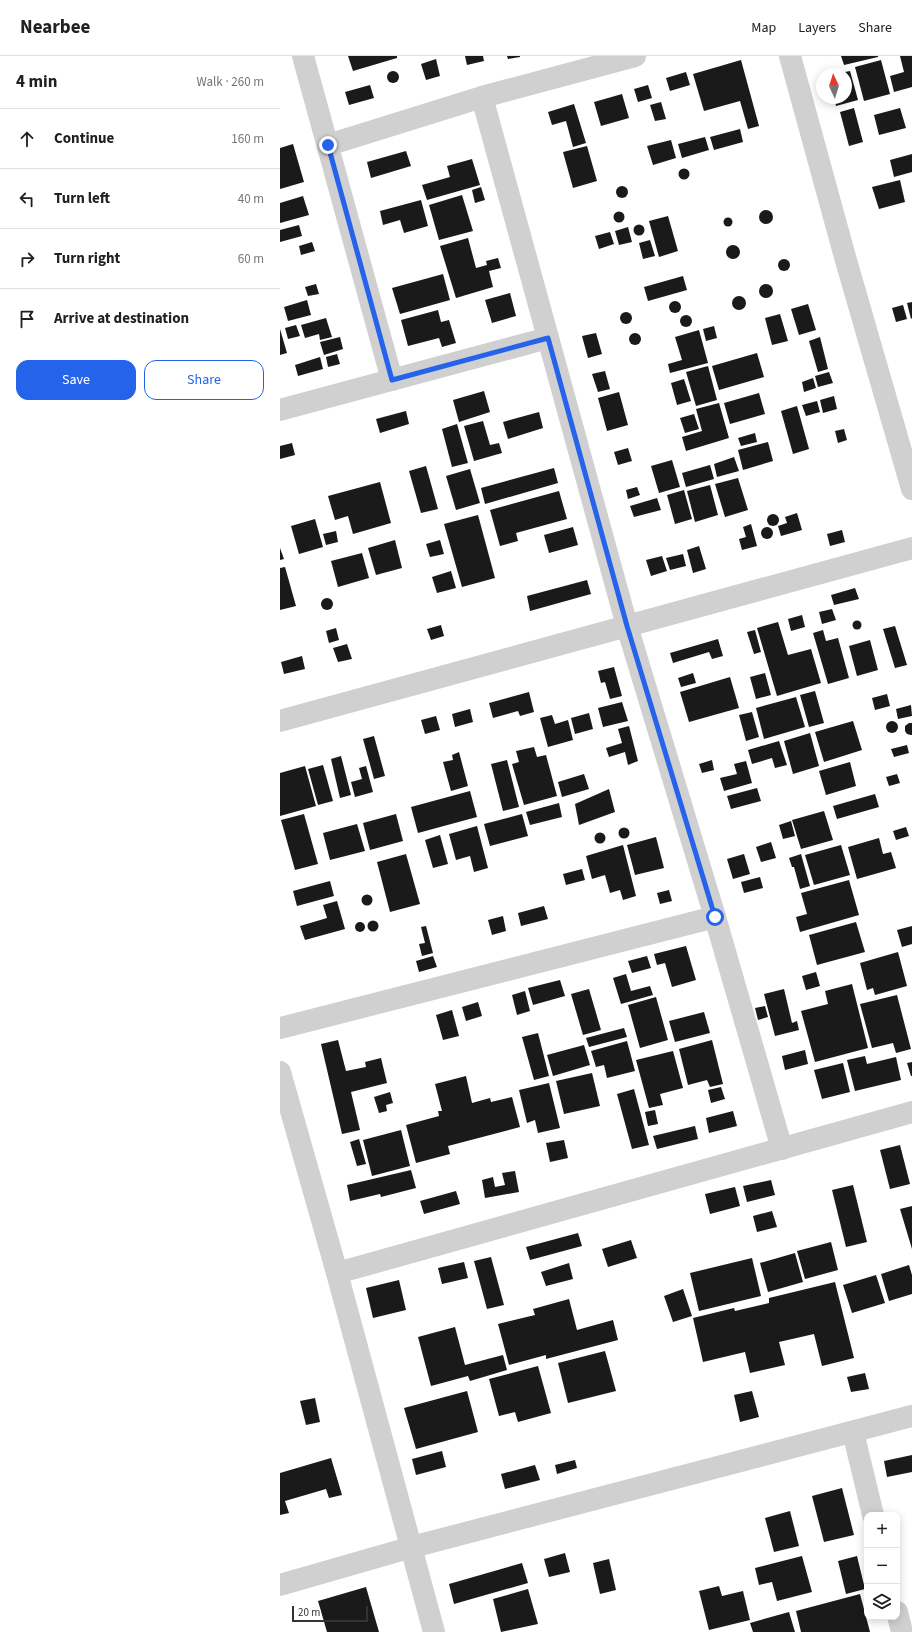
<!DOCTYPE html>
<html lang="en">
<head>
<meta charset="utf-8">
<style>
	:root { --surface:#fff; --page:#f6f6f6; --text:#202124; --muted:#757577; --line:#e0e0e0; --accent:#2563eb }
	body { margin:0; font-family:"Source Sans 3",sans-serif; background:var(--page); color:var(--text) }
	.controls { position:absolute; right:12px; bottom:12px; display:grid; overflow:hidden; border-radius:8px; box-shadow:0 2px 10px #0003 }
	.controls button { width:36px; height:36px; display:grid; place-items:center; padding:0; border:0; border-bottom:1px solid var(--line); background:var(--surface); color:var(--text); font:20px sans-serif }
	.compass { position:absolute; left:536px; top:12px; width:36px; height:36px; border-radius:50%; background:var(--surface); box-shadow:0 2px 10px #0003; rotate:356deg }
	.scale { position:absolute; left:12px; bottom:10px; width:76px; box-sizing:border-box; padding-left:4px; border:2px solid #333; border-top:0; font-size:11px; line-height:14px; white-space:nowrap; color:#333; -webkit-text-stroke:3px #fff; paint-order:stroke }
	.stop { position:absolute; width:12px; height:12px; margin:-9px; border:3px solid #2563eb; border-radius:50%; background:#fff }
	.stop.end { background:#2563eb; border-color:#fff; box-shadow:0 1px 4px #0008 }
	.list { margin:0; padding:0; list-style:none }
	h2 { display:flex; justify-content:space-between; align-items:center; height:52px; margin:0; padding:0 16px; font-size:17px }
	h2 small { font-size:13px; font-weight:400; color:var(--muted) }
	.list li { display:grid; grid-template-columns:26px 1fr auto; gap:12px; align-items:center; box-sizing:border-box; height:60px; padding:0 16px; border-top:1px solid var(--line) }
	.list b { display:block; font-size:15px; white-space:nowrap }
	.list em { font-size:13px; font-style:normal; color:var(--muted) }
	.actions { display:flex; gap:8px; padding:12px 16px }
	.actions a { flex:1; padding:9px 0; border:1px solid var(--accent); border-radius:12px; text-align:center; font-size:14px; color:var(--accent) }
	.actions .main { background:var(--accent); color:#fff }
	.icon { flex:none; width:22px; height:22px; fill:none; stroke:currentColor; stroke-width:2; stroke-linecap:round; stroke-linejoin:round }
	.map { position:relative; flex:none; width:632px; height:1576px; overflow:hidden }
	header { display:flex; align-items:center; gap:24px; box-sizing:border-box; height:56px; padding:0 20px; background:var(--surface); border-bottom:1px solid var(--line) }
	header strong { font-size:19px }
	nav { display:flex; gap:22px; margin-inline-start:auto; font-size:14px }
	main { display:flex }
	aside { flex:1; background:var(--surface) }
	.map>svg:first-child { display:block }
	.building { fill:#1a1a1a }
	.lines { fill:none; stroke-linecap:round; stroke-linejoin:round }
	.minor { stroke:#d0d0d0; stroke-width:22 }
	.route { stroke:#2563eb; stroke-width:5 }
</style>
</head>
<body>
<header>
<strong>Nearbee</strong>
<nav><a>Map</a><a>Layers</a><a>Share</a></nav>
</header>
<main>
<aside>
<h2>4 min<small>Walk · 260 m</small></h2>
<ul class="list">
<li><svg class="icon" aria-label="ahead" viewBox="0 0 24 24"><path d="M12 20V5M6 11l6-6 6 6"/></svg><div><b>Continue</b></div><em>160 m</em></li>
<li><svg class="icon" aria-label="left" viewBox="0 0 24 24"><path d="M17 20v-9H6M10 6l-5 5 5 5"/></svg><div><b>Turn left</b></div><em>40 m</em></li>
<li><svg class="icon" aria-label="right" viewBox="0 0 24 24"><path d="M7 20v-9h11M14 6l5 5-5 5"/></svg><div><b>Turn right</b></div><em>60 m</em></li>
<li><svg class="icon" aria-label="arrive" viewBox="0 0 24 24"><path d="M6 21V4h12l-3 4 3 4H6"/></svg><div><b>Arrive at destination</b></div></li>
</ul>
<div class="actions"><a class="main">Save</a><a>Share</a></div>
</aside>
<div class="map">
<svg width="632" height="1576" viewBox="0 0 632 1576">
	<rect width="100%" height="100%" fill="#fff"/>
	<g class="building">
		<polygon points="68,0 117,0 117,2 73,15"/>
		<polygon points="185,0 203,0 204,5 187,9"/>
		<polygon points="227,0 240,0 240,1 228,3"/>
		<polygon points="561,0 598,0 598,1 564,9"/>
		<polygon points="620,0 632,0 632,31 614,36 610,20 624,16"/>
		<polygon points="156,3 160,20 146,24 141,8"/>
		<polygon points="461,4 479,70 468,73 460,45 424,55 413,18"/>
		<polygon points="601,4 610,38 584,45 575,11"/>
		<polygon points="570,15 578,44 556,50 554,42 566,42 566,18 560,17"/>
		<circle cx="113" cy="21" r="6"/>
		<polygon points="406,16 410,29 390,35 386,22"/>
		<polygon points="90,29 94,42 69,49 65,36"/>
		<polygon points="368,29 372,42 358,46 354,33"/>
		<polygon points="342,38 349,62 321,70 314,46"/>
		<polygon points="381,46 386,63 375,65 370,49"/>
		<polygon points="294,48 306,87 293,91 286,65 272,69 268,56"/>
		<polygon points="574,52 583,86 569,90 560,56"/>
		<polygon points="620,52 626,72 599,79 594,59"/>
		<polygon points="460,73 463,86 434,94 430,81"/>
		<polygon points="425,81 429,94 402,102 398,88"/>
		<polygon points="391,84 396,102 373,109 367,90"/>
		<polygon points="13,88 24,126 0,133 0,92"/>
		<polygon points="307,90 317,125 293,132 283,96"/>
		<polygon points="126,95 131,110 91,122 87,106"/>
		<polygon points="632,98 632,116 614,121 610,104"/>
		<polygon points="192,103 200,129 147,144 142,129 170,121 167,110"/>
		<circle cx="404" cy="118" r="5.5"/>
		<polygon points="620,124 625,146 599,153 592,131"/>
		<circle cx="342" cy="136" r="6"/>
		<polygon points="201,131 205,144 195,147 192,134"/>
		<polygon points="182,139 193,175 159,184 149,149"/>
		<polygon points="23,140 29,159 0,167 0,147"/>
		<polygon points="141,144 148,170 124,177 120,164 103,169 100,155"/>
		<circle cx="486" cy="161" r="7"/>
		<circle cx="339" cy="161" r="5.5"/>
		<polygon points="388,160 398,195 379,201 369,165"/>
		<circle cx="448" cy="166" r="4.5"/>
		<circle cx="359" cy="174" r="5.5"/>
		<polygon points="19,169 22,180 0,186 0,174"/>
		<polygon points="348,171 352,186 339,189 335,175"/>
		<polygon points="330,176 334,188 319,193 315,180"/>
		<polygon points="188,182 196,212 207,209 206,205 218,202 221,212 209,215 213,231 176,242 160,190"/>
		<polygon points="370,184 375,200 363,203 359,187"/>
		<polygon points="32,186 35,195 21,199 19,190"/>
		<circle cx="453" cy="196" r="7"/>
		<circle cx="504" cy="209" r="6"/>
		<polygon points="163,218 170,244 120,258 112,232"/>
		<polygon points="403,220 407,234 368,245 364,231"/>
		<polygon points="36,228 39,238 28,240 25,231"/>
		<circle cx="486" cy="235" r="7"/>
		<polygon points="230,237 236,260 212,267 205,244"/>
		<circle cx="459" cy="247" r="7"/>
		<polygon points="27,244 31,259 8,265 4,251"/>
		<circle cx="395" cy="251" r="6"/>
		<polygon points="632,246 632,262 631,263 627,247"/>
		<polygon points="528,248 536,274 519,279 511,253"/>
		<polygon points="623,249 627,263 616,266 612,252"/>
		<polygon points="158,254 161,266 169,264 176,287 162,291 159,282 128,290 121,264"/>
		<circle cx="346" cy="262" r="6"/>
		<polygon points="500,258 508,285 492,289 485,262"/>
		<circle cx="406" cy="265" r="6"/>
		<polygon points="46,262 52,281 40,284 39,278 25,282 21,269"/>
		<polygon points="16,269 20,280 8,283 5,272"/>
		<polygon points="434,270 437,282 426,285 423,273"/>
		<polygon points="0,273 7,297 0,299"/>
		<polygon points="419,274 428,307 390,317 388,308 402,304 395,281"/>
		<circle cx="355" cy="283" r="6"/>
		<polygon points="316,277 322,298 308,302 302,280"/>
		<polygon points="60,281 63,293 44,299 40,286"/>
		<polygon points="540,281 548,313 538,316 529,285"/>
		<polygon points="477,297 484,321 439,334 432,310"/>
		<polygon points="57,298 60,308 48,311 46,301"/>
		<polygon points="40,301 43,313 18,320 15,309"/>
		<polygon points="428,310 437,344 416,350 406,316"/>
		<polygon points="325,315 330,333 318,336 312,318"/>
		<polygon points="549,316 553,327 538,331 535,320"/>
		<polygon points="533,322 536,332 524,336 522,326"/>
		<polygon points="404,323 411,345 397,349 391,327"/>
		<polygon points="204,335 210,356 179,366 173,344"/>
		<polygon points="339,336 348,369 327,375 318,342"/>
		<polygon points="479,337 485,358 450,368 444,347"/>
		<polygon points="554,340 557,353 543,357 540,344"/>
		<polygon points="537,345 540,356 526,360 522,349"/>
		<polygon points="439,347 449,382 406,395 402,381 422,375 416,353"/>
		<polygon points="517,350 529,393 513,398 501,355"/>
		<polygon points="126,355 129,368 100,377 96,363"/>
		<polygon points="259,356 263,372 228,383 223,366"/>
		<polygon points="414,358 419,373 405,377 400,362"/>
		<polygon points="203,365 210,389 219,387 222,397 194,405 184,370"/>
		<polygon points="177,368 188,407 172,411 162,373"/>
		<polygon points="564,373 567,384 558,387 555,375"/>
		<polygon points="475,377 477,386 461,390 458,382"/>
		<polygon points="488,386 493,405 463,414 458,394"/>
		<polygon points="12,387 15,399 0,403 0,390"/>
		<polygon points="348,392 352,405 338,409 334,396"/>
		<polygon points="454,401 459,415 437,421 434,408"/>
		<polygon points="392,404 400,431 379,437 371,410"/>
		<polygon points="430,409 434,423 406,431 402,417"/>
		<polygon points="146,410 158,453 141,457 129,415"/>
		<polygon points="274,412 278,427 205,448 201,432"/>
		<polygon points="190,413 200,447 176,454 166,420"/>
		<polygon points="458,422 468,454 445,461 435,428"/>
		<polygon points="100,426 111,467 73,478 68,460 55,464 48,440"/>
		<polygon points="430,429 438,459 415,466 407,435"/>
		<polygon points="357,431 360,439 348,443 346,434"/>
		<polygon points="404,434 412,463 395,468 387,439"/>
		<polygon points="279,435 287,463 236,477 238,485 220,490 210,454"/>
		<polygon points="377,442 381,454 354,461 350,450"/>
		<polygon points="517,457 522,474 501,480 498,470 507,467 505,461"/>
		<circle cx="493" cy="464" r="6"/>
		<polygon points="198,459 215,522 182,531 164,468"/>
		<polygon points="35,463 43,491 19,498 11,470"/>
		<polygon points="471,468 477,490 462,494 459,483 466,481 463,471"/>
		<circle cx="487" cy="477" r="6"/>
		<polygon points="293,471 298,489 269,497 264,479"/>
		<polygon points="562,474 565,486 550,490 547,478"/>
		<polygon points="56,475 58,486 46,489 43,478"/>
		<polygon points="115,484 122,512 96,519 88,492"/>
		<polygon points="160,484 164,498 150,501 146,488"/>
		<polygon points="419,490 426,513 413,517 407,494"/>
		<polygon points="0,492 4,503 0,504"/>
		<polygon points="82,497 89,522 58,531 51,505"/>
		<polygon points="403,498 406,510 390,514 386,502"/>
		<polygon points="382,500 387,515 371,520 366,504"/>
		<polygon points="5,511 16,550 0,554 0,512"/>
		<polygon points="171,515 176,532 157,537 152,521"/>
		<polygon points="307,524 311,538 250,555 247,540"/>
		<polygon points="575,532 579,543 554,549 551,539"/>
		<circle cx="47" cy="548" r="6"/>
		<polygon points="552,553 556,564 542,568 539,556"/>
		<polygon points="522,559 525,571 511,575 508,563"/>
		<circle cx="577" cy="569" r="4.5"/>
		<polygon points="498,566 508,599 531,593 541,627 497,640 477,572"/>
		<polygon points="161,569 164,580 151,584 147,573"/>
		<polygon points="615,570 627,609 615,612 603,573"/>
		<polygon points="56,572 59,584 49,587 46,575"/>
		<polygon points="475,574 481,596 474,598 467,576"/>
		<polygon points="543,574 546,585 558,582 569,622 548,628 533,577"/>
		<polygon points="438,583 443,600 432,603 429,596 393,607 390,597"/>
		<polygon points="590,584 598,614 577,620 569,590"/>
		<polygon points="67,588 72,603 58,606 53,592"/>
		<polygon points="22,600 25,613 4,618 1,606"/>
		<polygon points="334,611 342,640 330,643 325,626 321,627 318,615"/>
		<polygon points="413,617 416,627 401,631 398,622"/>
		<polygon points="485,617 491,639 476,643 470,621"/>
		<polygon points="450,621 459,652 409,666 400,636"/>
		<polygon points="535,635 544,667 529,671 520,639"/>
		<polygon points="249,636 254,656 240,660 238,655 213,662 209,647"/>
		<polygon points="607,638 610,650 595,654 592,642"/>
		<polygon points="516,641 525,671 484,683 476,652"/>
		<polygon points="342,646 348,665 323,671 318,652"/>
		<polygon points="631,649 632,660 618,663 616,653"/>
		<polygon points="190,653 193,666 175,671 172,658"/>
		<polygon points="472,656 479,681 466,685 459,659"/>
		<polygon points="309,657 313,673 295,678 291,662"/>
		<polygon points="272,659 275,668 288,664 293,684 268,691 260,662"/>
		<polygon points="156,660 160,674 145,678 141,664"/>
		<circle cx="612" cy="671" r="6"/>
		<polygon points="573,665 582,694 544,706 535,676"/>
		<polygon points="629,667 632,667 632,679 631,679 627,678 625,675 625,670"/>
		<polygon points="349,670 358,705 348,709 345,696 329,701 326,692 342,687 338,673"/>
		<polygon points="530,677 539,710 513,718 504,685"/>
		<polygon points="94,680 105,720 94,723 83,683"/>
		<polygon points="499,685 507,709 495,712 492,702 472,708 468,694"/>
		<polygon points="627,689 629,697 614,701 611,693"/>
		<polygon points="254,691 257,701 266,699 277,740 244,749 232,708 239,706 236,695"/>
		<polygon points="179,696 188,730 171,735 163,706 173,704 172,699"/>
		<polygon points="61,700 71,739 60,742 51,703"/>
		<polygon points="227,704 239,751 223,755 211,708"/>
		<polygon points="432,704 434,714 422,717 419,708"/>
		<polygon points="466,705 472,727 444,735 440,722 457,718 454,708"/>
		<polygon points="570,706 576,730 546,739 539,715"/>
		<polygon points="43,709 53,745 38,749 28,713"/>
		<polygon points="25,710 36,750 0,760 0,717"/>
		<polygon points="86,710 93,736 75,741 71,726 82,723 79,712"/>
		<polygon points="304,718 309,733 282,741 278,726"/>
		<polygon points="617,718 620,727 609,730 606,721"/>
		<polygon points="477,732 481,745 451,753 447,740"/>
		<polygon points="329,733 335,756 299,769 295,748"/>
		<polygon points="190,735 197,761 138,777 131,751"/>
		<polygon points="595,738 599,751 557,763 553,750"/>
		<polygon points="279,747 282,761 250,769 246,756"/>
		<polygon points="544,755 553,784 521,793 512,764"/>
		<polygon points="24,758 38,808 15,814 1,764"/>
		<polygon points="116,758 123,785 90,794 83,767"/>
		<polygon points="242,758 248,780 210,790 204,768"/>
		<polygon points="511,765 515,780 503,783 499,769"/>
		<polygon points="77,768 85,795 50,804 43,777"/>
		<polygon points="197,770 208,812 194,816 190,800 176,804 169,778"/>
		<polygon points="626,771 629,780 616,784 613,775"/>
		<circle cx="344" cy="777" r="5.5"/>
		<circle cx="320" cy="782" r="5.5"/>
		<polygon points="160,779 168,808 153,812 145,784"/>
		<polygon points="376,781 384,812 355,819 347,789"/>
		<polygon points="599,782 603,798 611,796 616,812 577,823 568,791"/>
		<polygon points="491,786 496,802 481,806 476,791"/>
		<polygon points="343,789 356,840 343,844 340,834 330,837 325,819 312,823 306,800"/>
		<polygon points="561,789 570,819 534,829 525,799"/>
		<polygon points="126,798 140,848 110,856 97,806"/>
		<polygon points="464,798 470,818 453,823 447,803"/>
		<polygon points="521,798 530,830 520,833 514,811 512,811 509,802"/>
		<polygon points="302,813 305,824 286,829 283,818"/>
		<polygon points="480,821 483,832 464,837 461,826"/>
		<polygon points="569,824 579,859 520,876 516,861 527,858 521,837"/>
		<polygon points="50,825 54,840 17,850 13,835"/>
		<polygon points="389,834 392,845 380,848 377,837"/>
		<circle cx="87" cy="844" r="5.5"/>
		<polygon points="57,845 65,873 25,884 20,870 47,862 43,849"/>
		<polygon points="264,850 268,863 241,870 238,857"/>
		<polygon points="223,860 226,875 212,879 208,864"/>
		<circle cx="93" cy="870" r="5.5"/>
		<polygon points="576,866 585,896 537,909 529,879"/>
		<circle cx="80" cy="871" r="5"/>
		<polygon points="146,870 153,897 142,900 139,888 145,887 141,871"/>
		<polygon points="632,870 632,888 622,891 617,874"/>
		<polygon points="406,890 416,924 392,931 385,907 377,909 374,898"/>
		<polygon points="618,896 627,930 595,939 593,932 587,934 580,907"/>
		<polygon points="153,900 157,911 139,916 136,905"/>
		<polygon points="367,900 371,912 352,917 348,905"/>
		<polygon points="536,916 540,930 526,934 522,920"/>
		<polygon points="346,918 351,935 370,930 373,939 341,948 333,922"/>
		<polygon points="280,924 285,940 253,949 248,932"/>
		<polygon points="572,928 588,992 535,1006 521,955 548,948 545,935"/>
		<polygon points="309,933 321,974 303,979 291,938"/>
		<polygon points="504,933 512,967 517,965 519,974 495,980 484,938"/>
		<polygon points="245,935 250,955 237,959 232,939"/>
		<polygon points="617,939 631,993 616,997 613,987 592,992 580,948"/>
		<polygon points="376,941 388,984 360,992 348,949"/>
		<polygon points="198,946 202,960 186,965 182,951"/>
		<polygon points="485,950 488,961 478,964 475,952"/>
		<polygon points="172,954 179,980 163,984 156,959"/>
		<polygon points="424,956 430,977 395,986 389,965"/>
		<polygon points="344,972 347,981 309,991 306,982"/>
		<polygon points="258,977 269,1020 254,1024 242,981"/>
		<polygon points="58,984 66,1015 86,1011 85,1006 101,1002 107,1027 71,1036 80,1074 62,1078 41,988"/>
		<polygon points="432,984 443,1028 430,1031 427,1024 408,1029 399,993"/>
		<polygon points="347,985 355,1015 327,1022 324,1009 316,1011 311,995"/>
		<polygon points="304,989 310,1009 273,1020 267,999"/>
		<polygon points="525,994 528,1008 505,1014 502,1000"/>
		<polygon points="393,995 403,1032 380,1038 383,1049 369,1052 356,1004"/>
		<polygon points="585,1000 587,1008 616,1001 621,1024 575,1035 567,1004"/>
		<polygon points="632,1006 632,1020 631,1020 627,1007"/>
		<polygon points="563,1007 570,1036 542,1043 534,1014"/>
		<polygon points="312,1017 320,1050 284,1058 276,1025"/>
		<polygon points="186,1020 192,1047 210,1042 211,1046 232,1041 240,1071 168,1090 170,1098 136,1107 126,1069 159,1060 158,1055 162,1055 155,1028"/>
		<polygon points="269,1027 280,1072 258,1077 255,1064 247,1067 239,1034"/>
		<polygon points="441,1031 445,1043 431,1047 428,1034"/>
		<polygon points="354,1033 369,1089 352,1093 337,1038"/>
		<polygon points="110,1036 113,1047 106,1049 107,1055 99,1057 94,1041"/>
		<polygon points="375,1054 378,1068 368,1070 365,1056"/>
		<polygon points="453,1055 457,1070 429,1077 426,1062"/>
		<polygon points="415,1070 418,1083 377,1093 373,1080"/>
		<polygon points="121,1074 130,1110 92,1120 83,1084"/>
		<polygon points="79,1083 86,1108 77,1110 70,1086"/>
		<polygon points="284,1084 288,1102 270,1106 266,1087"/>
		<polygon points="620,1089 630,1128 610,1133 600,1094"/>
		<polygon points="131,1114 136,1132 101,1141 100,1138 70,1145 67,1129"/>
		<polygon points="235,1115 239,1136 205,1142 202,1124 213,1121 215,1131 225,1129 222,1117"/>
		<polygon points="491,1124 495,1139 467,1146 463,1130"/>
		<polygon points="573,1129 587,1186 566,1191 552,1134"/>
		<polygon points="455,1131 460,1150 430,1158 425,1138"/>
		<polygon points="176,1135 180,1148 144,1158 140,1145"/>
		<polygon points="632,1150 632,1193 620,1153"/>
		<polygon points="492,1155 497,1171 477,1176 473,1160"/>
		<polygon points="298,1177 302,1190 250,1204 246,1191"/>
		<polygon points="351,1184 357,1202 328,1211 322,1193"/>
		<polygon points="551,1186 558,1214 525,1223 517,1195"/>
		<polygon points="515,1197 523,1226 488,1236 480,1207"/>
		<polygon points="211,1201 224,1249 207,1253 194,1205"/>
		<polygon points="472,1202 481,1240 419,1255 410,1217"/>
		<polygon points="184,1206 188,1222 162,1228 158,1212"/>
		<polygon points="289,1207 293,1223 266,1230 261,1216"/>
		<polygon points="629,1209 632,1219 632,1238 609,1245 601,1218"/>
		<polygon points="596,1219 605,1247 572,1257 563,1229"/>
		<polygon points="119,1224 126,1254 93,1262 86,1232"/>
		<polygon points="555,1226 574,1302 542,1310 534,1278 499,1286 505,1309 470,1317 465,1296 423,1306 413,1262 454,1252 455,1255 489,1247 489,1242"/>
		<polygon points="403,1233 412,1260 393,1266 384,1240"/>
		<polygon points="289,1243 297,1274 333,1264 338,1284 266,1303 266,1299 229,1309 218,1268 255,1259 253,1253"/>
		<polygon points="175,1271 185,1309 223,1299 227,1314 190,1325 188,1320 151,1330 138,1281"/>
		<polygon points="325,1295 336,1335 288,1347 278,1307"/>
		<polygon points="258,1310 271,1357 238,1366 235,1356 219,1360 209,1323"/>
		<polygon points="585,1317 589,1333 571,1336 567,1321"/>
		<polygon points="187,1335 198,1376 136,1393 124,1352"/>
		<polygon points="472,1335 479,1361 460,1366 454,1339"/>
		<polygon points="35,1342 40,1366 26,1369 20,1345"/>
		<polygon points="162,1395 166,1411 136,1419 132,1403"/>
		<polygon points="632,1399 632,1416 607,1421 604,1405"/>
		<polygon points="51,1402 62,1439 49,1442 46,1433 5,1445 9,1457 0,1459 0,1417"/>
		<polygon points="295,1404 297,1412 277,1418 275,1409"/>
		<polygon points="255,1409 260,1424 225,1433 221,1418"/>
		<polygon points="562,1432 574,1479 544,1486 532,1440"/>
		<polygon points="510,1455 519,1490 494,1496 485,1462"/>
		<polygon points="285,1497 290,1516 269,1521 264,1503"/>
		<polygon points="522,1500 532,1536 497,1545 492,1526 479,1529 475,1512"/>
		<polygon points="577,1500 585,1533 566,1538 558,1505"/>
		<polygon points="329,1503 336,1534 320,1538 313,1507"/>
		<polygon points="242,1507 248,1527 174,1548 169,1528"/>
		<polygon points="439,1530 442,1540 463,1535 470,1564 429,1574 419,1535"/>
		<polygon points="86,1531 99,1576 47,1576 38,1545"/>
		<polygon points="248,1533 258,1568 221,1576 213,1543"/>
		<polygon points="580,1538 590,1576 521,1576 516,1555"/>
		<polygon points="509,1556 515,1576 473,1576 470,1567"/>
	</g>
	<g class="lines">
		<g class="minor">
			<polyline points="23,0 112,324"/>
			<polyline points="510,0 565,201 632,433"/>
			<polyline points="202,41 347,570 435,861 502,1093"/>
			<polyline points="48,89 202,41 355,0"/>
			<polyline points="0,354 268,282"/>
			<polyline points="0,665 632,492"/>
			<polyline points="0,972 435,861"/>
			<polyline points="0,1016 57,1217 154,1576"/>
			<polyline points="57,1217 632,1056"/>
			<polyline points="573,1376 593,1459"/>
			<polyline points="0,1529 132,1491 632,1360"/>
			<polyline points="617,1556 622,1576"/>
		</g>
	</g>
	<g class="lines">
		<polyline class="route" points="48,89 112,324 268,282 347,570 435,861"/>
	</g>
</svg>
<div class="controls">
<button>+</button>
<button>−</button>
<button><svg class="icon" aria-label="layers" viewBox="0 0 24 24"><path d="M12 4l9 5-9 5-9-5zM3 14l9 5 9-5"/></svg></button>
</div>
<svg class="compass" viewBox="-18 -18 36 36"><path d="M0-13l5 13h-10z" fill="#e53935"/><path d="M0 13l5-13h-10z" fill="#757577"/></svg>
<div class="scale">20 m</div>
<div class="stop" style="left:435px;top:861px"></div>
<div class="stop end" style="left:48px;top:89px"></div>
</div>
</main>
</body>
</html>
